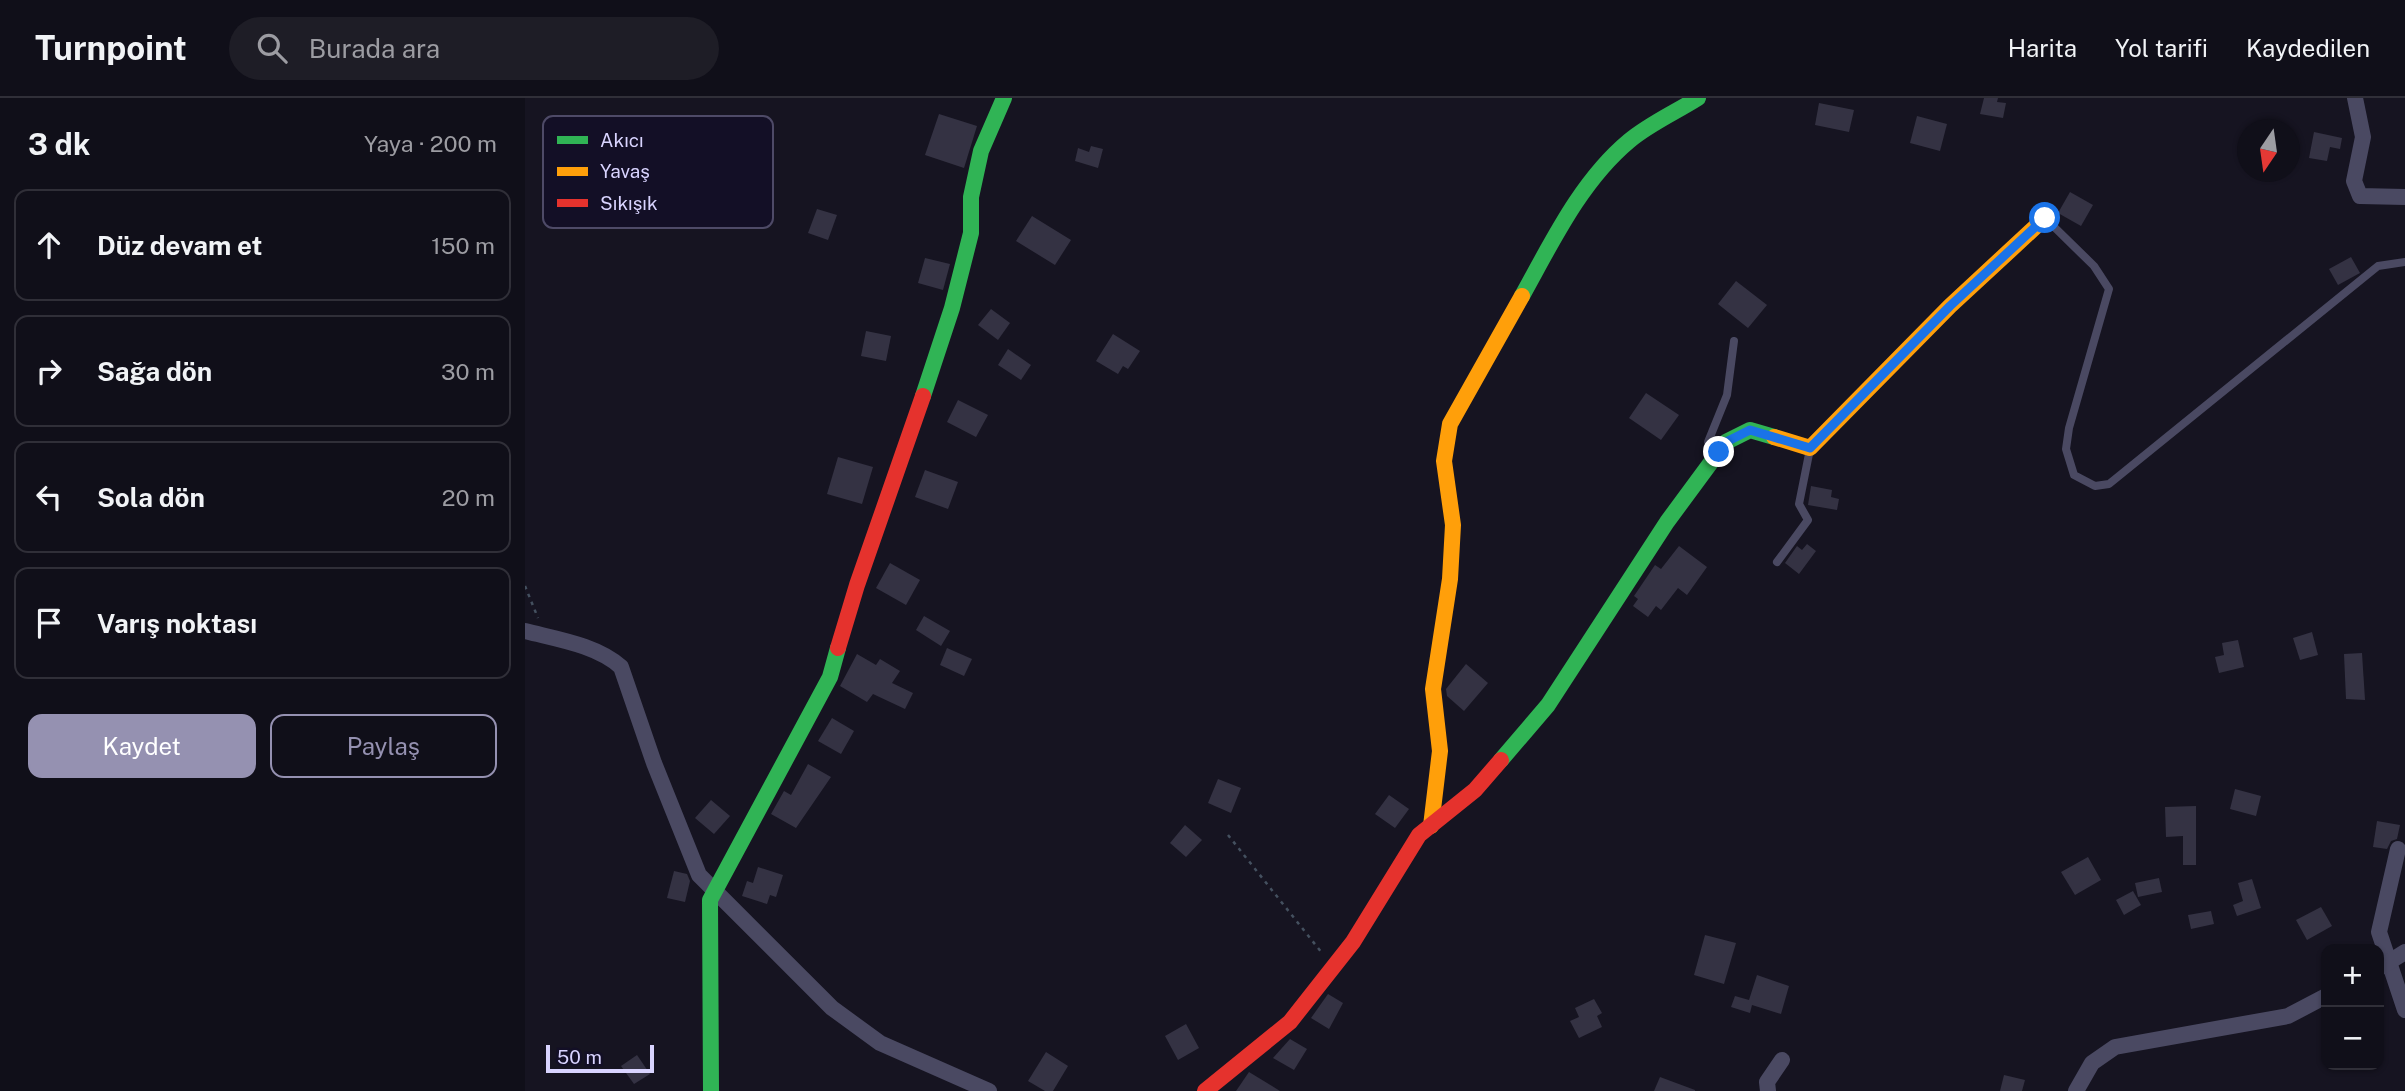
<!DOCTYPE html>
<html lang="tr">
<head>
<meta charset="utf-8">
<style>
	:root { --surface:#100f19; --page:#1e1d26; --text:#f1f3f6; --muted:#9c9ca2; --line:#302f38; --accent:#9591b1 }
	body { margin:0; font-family:"Public Sans",sans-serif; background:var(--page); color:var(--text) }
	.controls { position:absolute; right:21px; bottom:21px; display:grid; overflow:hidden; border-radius:14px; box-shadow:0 2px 5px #0004 }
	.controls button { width:63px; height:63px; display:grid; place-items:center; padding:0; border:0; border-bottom:2px solid var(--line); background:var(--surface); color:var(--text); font:35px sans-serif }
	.compass { position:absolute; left:1712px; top:21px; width:63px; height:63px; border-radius:50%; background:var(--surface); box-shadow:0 2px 5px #0004; rotate:193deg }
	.scale { position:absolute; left:21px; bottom:18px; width:108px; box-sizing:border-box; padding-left:7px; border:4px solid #d9d4ff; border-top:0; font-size:19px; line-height:24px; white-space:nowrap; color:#d9d4ff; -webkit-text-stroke:5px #130f26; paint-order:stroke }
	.stop { position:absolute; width:21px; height:21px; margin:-16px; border:5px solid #1a73e8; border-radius:50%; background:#fff }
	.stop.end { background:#1a73e8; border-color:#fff; box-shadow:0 2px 7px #0008 }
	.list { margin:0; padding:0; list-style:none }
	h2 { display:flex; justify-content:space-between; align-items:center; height:91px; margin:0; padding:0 28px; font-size:30px }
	h2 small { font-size:23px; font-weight:400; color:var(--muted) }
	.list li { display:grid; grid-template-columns:46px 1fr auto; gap:21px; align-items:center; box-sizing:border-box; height:112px; margin:0 14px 14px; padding:0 14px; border:2px solid var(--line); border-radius:14px }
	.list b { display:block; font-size:26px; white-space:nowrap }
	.list em { font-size:23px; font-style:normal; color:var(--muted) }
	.actions { display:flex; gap:14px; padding:21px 28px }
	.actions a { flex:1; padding:16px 0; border:2px solid var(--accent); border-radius:14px; text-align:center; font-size:24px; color:var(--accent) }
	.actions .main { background:var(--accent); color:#fff }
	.icon { flex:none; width:38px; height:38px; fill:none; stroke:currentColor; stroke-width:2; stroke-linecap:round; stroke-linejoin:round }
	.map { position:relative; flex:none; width:1880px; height:993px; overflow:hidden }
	header { display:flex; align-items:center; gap:42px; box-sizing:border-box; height:98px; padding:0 35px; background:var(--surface); border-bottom:2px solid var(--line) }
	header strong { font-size:33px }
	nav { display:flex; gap:38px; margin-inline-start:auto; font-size:24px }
	.search { width:490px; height:63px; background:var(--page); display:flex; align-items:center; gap:18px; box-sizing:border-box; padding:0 24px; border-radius:38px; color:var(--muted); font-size:26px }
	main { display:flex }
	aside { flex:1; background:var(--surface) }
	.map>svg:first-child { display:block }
	.building { fill:#343243 }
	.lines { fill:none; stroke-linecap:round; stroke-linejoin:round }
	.path { stroke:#44505f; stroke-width:2.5; stroke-dasharray:3.5 5; stroke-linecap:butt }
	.lane { stroke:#4a4962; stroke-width:8 }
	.street { stroke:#4a4962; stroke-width:16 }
	.fast { stroke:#30b455; stroke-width:16 }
	.slow { stroke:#ff9f0a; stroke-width:16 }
	.jam { stroke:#e5322d; stroke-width:16 }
	.route { stroke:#1a73e8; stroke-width:9 }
	.key { fill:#130f26; stroke:#4e4a67; stroke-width:2 }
	.key-label { font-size:19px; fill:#d9d4ff }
</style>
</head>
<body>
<header>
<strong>Turnpoint</strong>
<div class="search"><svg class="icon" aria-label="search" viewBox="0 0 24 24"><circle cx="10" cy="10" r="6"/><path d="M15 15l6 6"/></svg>Burada ara</div>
<nav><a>Harita</a><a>Yol tarifi</a><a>Kaydedilen</a></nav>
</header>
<main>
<aside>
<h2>3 dk<small>Yaya · 200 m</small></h2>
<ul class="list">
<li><svg class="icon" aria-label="ahead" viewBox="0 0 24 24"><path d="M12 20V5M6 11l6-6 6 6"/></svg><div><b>Düz devam et</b></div><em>150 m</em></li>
<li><svg class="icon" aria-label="right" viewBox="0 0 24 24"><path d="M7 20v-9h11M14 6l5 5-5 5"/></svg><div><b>Sağa dön</b></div><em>30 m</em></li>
<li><svg class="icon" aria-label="left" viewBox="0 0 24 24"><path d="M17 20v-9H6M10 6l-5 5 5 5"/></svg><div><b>Sola dön</b></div><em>20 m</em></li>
<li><svg class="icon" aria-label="arrive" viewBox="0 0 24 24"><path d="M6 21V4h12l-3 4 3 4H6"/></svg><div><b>Varış noktası</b></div></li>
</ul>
<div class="actions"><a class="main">Kaydet</a><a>Paylaş</a></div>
</aside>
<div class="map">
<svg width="1880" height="993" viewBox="0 0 1880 993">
	<rect width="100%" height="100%" fill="#161421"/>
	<g class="building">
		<polygon points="1459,0 1473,0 1472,4 1481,5 1478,20 1455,16"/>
		<polygon points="1294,5 1329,12 1324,34 1290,27"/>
		<polygon points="414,16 452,28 439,70 400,57"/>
		<polygon points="1392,18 1422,26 1415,53 1385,45"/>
		<polygon points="1789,34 1817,40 1815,51 1805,49 1802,63 1784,60"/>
		<polygon points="566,48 578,51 573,70 550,63 553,50 564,54"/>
		<polygon points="1545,94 1568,107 1556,128 1533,115"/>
		<polygon points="292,111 312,117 303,142 283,135"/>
		<polygon points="507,118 546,142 530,167 491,143"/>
		<polygon points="1826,159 1835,175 1813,187 1804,171"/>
		<polygon points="400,160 425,166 418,192 393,185"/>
		<polygon points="1211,183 1242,207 1223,230 1193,206"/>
		<polygon points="466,211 485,225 473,242 453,227"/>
		<polygon points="341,233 366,238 361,263 336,258"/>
		<polygon points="588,236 615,253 603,271 598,268 593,276 571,263"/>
		<polygon points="483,251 506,267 496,282 473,267"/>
		<polygon points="1121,295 1154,317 1136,342 1104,320"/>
		<polygon points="433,302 463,317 451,339 422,324"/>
		<polygon points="313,359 348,369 337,406 302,396"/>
		<polygon points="400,372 433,384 423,411 390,399"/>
		<polygon points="1286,388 1307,392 1306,399 1314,401 1312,412 1283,407"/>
		<polygon points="1282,446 1291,453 1274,476 1260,465 1272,448 1277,452"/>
		<polygon points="1154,448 1182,469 1162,497 1153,490 1136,512 1131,508 1123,519 1108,508 1113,501 1109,498 1130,467 1136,471"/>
		<polygon points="365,465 395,482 381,507 351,490"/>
		<polygon points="399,518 425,533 416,548 391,532"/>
		<polygon points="1787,534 1793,557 1775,562 1768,540"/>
		<polygon points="1713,542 1719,569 1694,575 1690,559 1699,557 1697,545"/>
		<polygon points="422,550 447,561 439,578 415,567"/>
		<polygon points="1837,555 1840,602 1821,601 1819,556"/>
		<polygon points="332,556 351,567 355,561 375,573 367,585 388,595 380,611 348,596 342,604 315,588"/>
		<polygon points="941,566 963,585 939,613 922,598 921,591"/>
		<polygon points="307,620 329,633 316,656 293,643"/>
		<polygon points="283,666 306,679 271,730 246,716 259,693 266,697"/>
		<polygon points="693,681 716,690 706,715 683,705"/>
		<polygon points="1710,691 1736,698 1731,718 1705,711"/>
		<polygon points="864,697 884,711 870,730 850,716"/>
		<polygon points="186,702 205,718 189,736 170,720"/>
		<polygon points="1671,708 1671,767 1658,767 1658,738 1641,739 1640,709"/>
		<polygon points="1852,723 1875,727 1872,741 1866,743 1862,751 1848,749"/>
		<polygon points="660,727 677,742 661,759 645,745"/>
		<polygon points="1563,759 1576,782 1550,797 1536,774"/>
		<polygon points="233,769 258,777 251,799 245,797 242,806 217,798 222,783 228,785"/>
		<polygon points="149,773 162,776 165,783 160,804 142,800"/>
		<polygon points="1634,780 1637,794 1613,799 1610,785"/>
		<polygon points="1727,781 1736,810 1712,818 1708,807 1718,803 1713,785"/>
		<polygon points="1608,793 1616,807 1599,817 1591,802"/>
		<polygon points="1796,809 1807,828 1782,842 1771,822"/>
		<polygon points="1686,813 1689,826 1666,831 1663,817"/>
		<polygon points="1180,837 1211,845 1199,886 1169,877"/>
		<polygon points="1232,877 1264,888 1256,916 1227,907 1225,915 1206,909 1210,898 1224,902"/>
		<polygon points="803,896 818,905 804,931 786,920"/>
		<polygon points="1069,901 1077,915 1072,918 1077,929 1054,940 1045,923 1054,919 1050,910"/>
		<polygon points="661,926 674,950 653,962 640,938"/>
		<polygon points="765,941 782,951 769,972 748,960"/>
		<polygon points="521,954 543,968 528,993 520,993 503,983"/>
		<polygon points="112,957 125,976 109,986 96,968"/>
		<polygon points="724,974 755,993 711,993"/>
		<polygon points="1479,977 1500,982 1497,993 1475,993"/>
		<polygon points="1135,979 1170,992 1170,993 1129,993"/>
	</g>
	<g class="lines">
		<g class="path">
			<polyline points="0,488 13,520"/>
			<polyline points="703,737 797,855"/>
		</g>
		<g class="lane">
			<polyline points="1520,120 1569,168 1584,191 1544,330 1541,351 1549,377 1570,388 1584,386 1853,168 1880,164"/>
			<polyline points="1192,352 1183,344 1202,297 1209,243"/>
			<polyline points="1252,464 1283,422 1274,406 1285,351"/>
		</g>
		<g class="street">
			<polyline points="1830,0 1838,39 1829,83 1835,98 1880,99"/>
			<path d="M0 533C31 541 72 547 96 569L129 665 174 777 307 910 355 945 464 993"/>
			<polyline points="1873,751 1854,834 1880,912"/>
			<polyline points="1856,869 1880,854"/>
			<polyline points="1243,993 1242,984 1257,962"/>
			<polyline points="1551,993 1567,965 1590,949 1763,918 1801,898"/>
		</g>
		<g class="fast">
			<path d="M997 198C1027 144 1056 83 1104 43 1124 26 1151 14 1173 0"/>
			<polyline points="398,298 427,210 446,135 446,99 456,53 479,0"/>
			<polyline points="976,662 1023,607 1142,424 1201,344 1225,332 1249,339"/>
			<polyline points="186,993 185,802 305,579 313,550"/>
		</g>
		<g class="slow">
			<polyline points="1249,339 1285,350 1425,208 1520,120"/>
			<polyline points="906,728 915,653 908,591 925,481 928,427 919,363 925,326 997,198"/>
		</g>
		<g class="jam">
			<polyline points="313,550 332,487 398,298"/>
			<polyline points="680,993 765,924 828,844 894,737 950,692 976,662"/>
		</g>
	</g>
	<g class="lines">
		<polyline class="route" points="1194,354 1201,344 1225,332 1285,350 1425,208 1520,120"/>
	</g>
	<rect x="18" y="18" width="230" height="112" rx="10" class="key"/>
	<rect x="32" y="38" width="31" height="8" fill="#30b455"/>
	<rect x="32" y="69" width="31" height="9" fill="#ff9f0a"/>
	<rect x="32" y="101" width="31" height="8" fill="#e5322d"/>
	<g class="key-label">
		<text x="75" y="49">Akıcı</text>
		<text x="75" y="80">Yavaş</text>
		<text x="75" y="112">Sıkışık</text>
	</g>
</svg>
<div class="controls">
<button>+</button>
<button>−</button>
</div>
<svg class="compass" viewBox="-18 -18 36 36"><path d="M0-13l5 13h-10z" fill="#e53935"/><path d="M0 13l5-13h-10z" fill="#9c9ca2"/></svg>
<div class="scale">50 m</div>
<div class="stop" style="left:1520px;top:120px"></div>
<div class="stop end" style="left:1194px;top:354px"></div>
</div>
</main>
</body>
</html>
